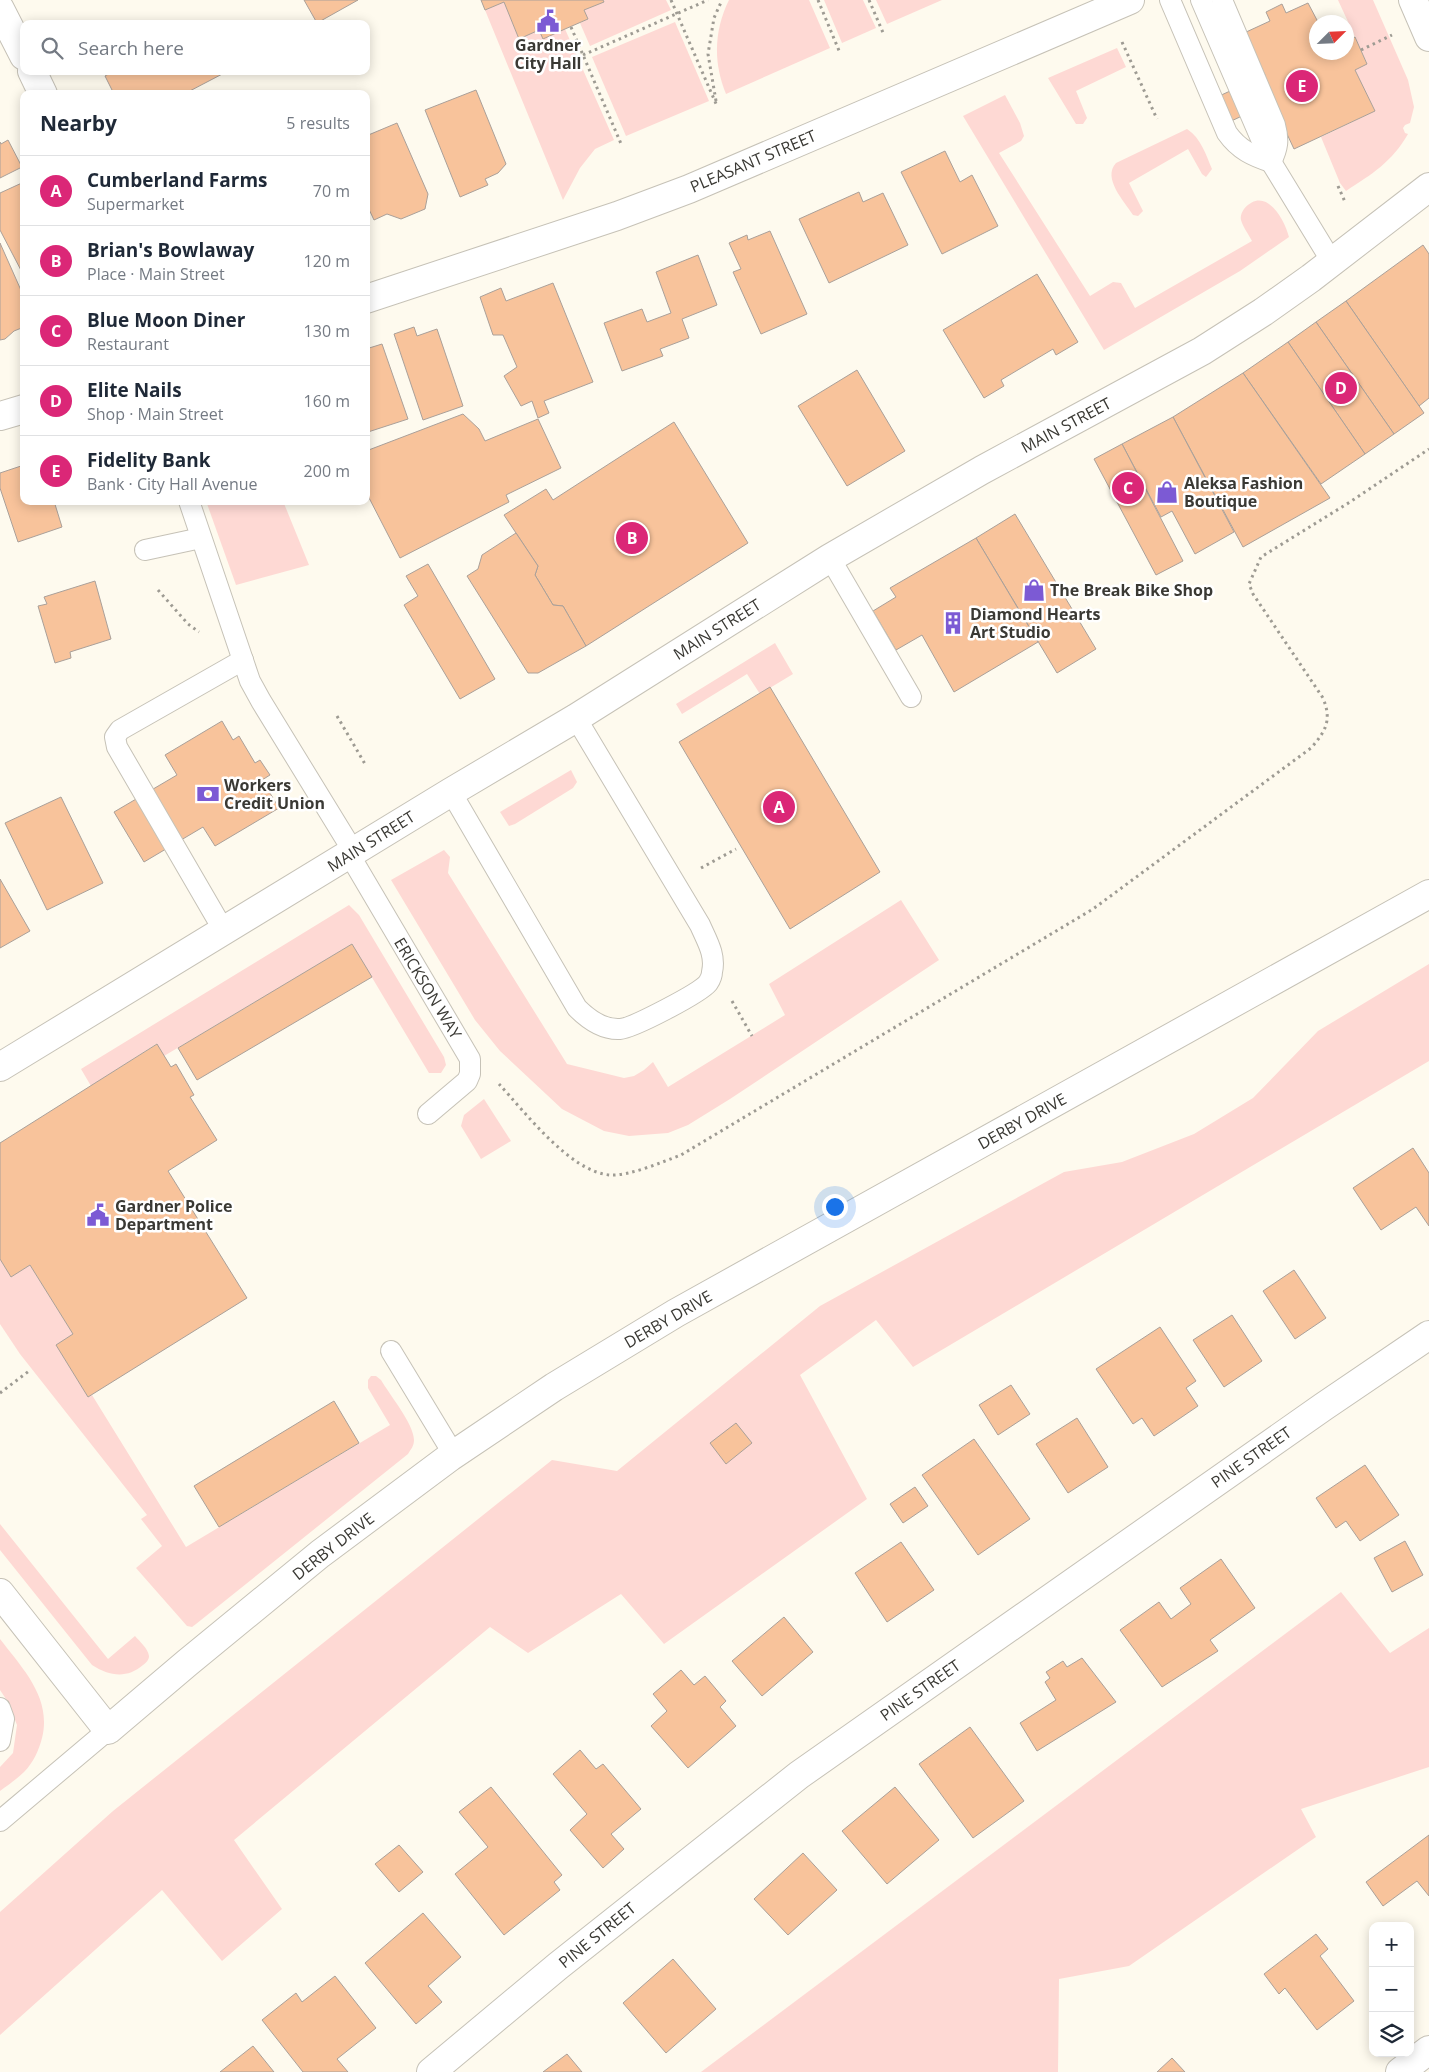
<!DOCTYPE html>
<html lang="en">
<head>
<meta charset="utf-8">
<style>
	:root { --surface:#fff; --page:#f2f2f3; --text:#1f2937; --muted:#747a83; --line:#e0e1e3; --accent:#db2777 }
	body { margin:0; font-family:"Open Sans",sans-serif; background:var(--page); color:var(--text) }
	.controls { position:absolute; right:15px; bottom:15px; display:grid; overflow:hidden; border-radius:10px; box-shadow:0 2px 12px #0003 }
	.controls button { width:45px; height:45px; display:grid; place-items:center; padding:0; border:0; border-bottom:1px solid var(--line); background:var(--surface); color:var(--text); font:25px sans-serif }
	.compass { position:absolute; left:1309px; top:15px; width:45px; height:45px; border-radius:50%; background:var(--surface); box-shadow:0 2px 12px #0003; rotate:66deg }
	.you { position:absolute; left:834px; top:1206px; width:18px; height:18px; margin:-12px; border:4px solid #fff; border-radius:50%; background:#1a73e8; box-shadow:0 0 0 8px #1a73e833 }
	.badge { display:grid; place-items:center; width:32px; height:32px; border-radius:50%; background:var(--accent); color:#fff; font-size:16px; font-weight:700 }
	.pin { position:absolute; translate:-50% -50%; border:2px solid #fff; box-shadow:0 1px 5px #0006 }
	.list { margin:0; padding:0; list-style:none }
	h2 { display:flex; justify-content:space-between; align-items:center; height:65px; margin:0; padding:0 20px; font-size:21px }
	h2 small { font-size:16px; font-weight:400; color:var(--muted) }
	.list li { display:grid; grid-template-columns:32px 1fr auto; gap:15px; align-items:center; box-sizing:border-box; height:70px; padding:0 20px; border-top:1px solid var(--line) }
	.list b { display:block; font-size:19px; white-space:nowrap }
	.list p { margin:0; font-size:16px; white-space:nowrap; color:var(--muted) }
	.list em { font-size:16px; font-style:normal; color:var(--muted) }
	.icon { flex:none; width:28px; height:28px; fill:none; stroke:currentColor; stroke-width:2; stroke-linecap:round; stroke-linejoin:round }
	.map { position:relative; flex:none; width:1429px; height:2072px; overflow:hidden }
	.search { position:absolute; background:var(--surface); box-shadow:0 2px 12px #0003; left:20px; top:20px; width:350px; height:55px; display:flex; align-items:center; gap:12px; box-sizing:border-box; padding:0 18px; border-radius:10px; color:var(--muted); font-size:19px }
	.panel { position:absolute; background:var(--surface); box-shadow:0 2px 12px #0003; left:20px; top:90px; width:350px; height:415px; border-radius:10px }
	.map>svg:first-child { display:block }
	.green { fill:#fed9d4 }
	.building { fill:#f8c39b; stroke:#aaa099 }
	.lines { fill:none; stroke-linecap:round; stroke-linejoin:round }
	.service-casing { stroke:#c6c2b7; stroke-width:22 }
	.minor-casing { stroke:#c6c2b7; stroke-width:30 }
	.tertiary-casing { stroke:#c6c2b7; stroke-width:30 }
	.secondary-casing { stroke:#c6c2b7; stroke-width:30 }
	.path { stroke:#9e9b93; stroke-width:3; stroke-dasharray:2.5 4; stroke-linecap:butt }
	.service { stroke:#fff; stroke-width:20 }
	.minor { stroke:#fff; stroke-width:28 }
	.tertiary { stroke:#fff; stroke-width:28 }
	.secondary { stroke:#fff; stroke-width:28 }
	.labels { text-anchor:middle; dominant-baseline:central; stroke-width:5; stroke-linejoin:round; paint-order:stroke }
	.poi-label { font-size:16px; font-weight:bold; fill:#3a3934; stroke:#fff; text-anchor:start }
	.street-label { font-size:16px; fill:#3a3934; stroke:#fff }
</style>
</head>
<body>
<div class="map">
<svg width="1429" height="2072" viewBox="0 0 1429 2072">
	<rect width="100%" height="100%" fill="#fefaee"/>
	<g class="green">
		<polygon points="603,0 666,0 671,10 590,46 580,23 588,19 584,10 604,2"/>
		<path d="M729 0H809L830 48 726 94C713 63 714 30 729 0Z"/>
		<polygon points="824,0 863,0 876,28 842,43"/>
		<polygon points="876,0 942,0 887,24"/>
		<path d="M1338 0H1373L1408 80 1414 107 1410 123 1405 125 1403 128 1405 133 1408 134C1392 162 1372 174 1346 191L1340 183 1321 137 1375 111 1355 70 1367 63Z"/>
		<polygon points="504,2 519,39 539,30 543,39 565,29 614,140 595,149 580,168 563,200 485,10"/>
		<polygon points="675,22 709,101 626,136 592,57"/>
		<polygon points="1117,48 1126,67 1076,91 1087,118 1083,124 1076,124 1048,78"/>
		<path d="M1005 95 1020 123 1024 136 1021 141 999 153 1090 296 1113 282 1121 283 1135 308 1252 241C1249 235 1243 227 1241 220 1240 216 1242 212 1244 209 1265 185 1284 218 1289 237L1240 271 1104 350 963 116Z"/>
		<path d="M1187 129C1201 138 1206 155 1212 169L1206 177 1202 174 1188 149 1129 183 1143 211 1138 216 1133 215C1124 201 1102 178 1116 163Z"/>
		<polygon points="206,501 283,501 309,565 236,585"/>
		<polygon points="775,643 793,674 760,694 747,674 682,714 676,704"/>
		<polygon points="571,770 577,782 573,788 515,824 509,826 500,812"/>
		<polygon points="444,850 450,857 448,873 567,1064 624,1078 634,1076 644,1070 653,1062 668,1087 785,1015 769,984 901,900 939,960 730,1099 688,1125 668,1133 629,1136 604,1131 562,1109 500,1051 475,1020 391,880"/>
		<polygon points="349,905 359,915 444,1057 446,1065 441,1073 429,1073 352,944 164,1056 156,1044 91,1086 81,1069"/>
		<polygon points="1429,964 1429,1061 913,1367 876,1320 800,1375 867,1499 664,1644 621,1594 528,1653 490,1627 234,1840 282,1909 222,1961 162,1890 0,2035 0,1912 113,1811 552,1460 617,1471 820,1306 1064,1172 1122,1162 1194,1134 1253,1098 1318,1031"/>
		<polygon points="484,1099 511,1141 481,1159 461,1126 464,1115"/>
		<path d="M0 1259 11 1277 30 1265 73 1334 56 1345 88 1397 92 1395 186 1547 390 1425 368 1388V1380L371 1376H376L381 1380C389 1394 414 1424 414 1440 414 1446 411 1449 408 1454L196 1624 192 1627 187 1626 136 1568 162 1546 141 1519 147 1515 20 1354 0 1324Z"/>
		<path d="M0 1524 108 1659 135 1636C139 1641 148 1648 149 1656 149 1660 146 1663 143 1665 127 1679 109 1676 92 1665L0 1550Z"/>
		<polygon points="1341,1592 1390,1653 1429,1628 1429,1767 1301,1809 1316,1837 1129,1966 1059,1979 1058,2072 701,2072"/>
		<path d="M0 1639C23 1669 52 1698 42 1738 39 1750 33 1763 24 1772 17 1779 8 1785 0 1791V1767L13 1753 17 1725 8 1702 0 1690Z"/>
	</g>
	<g class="building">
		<polygon points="304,0 358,0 317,23"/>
		<polygon points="481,0 603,0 604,2 584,10 588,19 565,29 543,39 539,30 519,39 504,2 485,10"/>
		<polygon points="1308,3 1318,22 1316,52 1346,52 1346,41 1355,37 1367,64 1355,70 1375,111 1294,149 1272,102 1227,123 1217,97 1265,75 1244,33 1270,21 1266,12 1282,4 1286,13"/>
		<polygon points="114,71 228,71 184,94 114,94 105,76"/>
		<polygon points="476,90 506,164 498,173 485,179 488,185 460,197 425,110"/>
		<polygon points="397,123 428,194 425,209 401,219 387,214 374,220 366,203 366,136"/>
		<polygon points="8,140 22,167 0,178 0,142 1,144"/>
		<polygon points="945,151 960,182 972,175 998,226 942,254 901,172"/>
		<polygon points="24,182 24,276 0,230 0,193"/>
		<polygon points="859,192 863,202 883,193 908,245 829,283 799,219"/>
		<polygon points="770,231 807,314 761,334 733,272 741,269 729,243 747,235 748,240"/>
		<polygon points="0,243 24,297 24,327 14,331 5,339 0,340"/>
		<polygon points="1423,245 1429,254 1429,398 1419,406 1346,301"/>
		<polygon points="698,255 717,305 682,319 689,338 660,349 663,356 622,371 604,323 642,309 647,322 671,313 656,272"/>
		<polygon points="1037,274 1078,342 1056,355 1053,349 1001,380 1004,386 984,398 943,330"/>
		<polygon points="553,283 593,382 544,401 549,413 538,418 532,401 521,406 504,376 517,367 503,335 493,335 480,297 501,288 506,301"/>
		<polygon points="1346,301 1424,413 1394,434 1316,322"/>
		<polygon points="1316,322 1394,434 1365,454 1288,342"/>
		<polygon points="414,327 417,336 437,329 463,406 423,420 394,334"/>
		<polygon points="1288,342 1365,454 1321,484 1243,373"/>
		<polygon points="382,344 408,419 368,432 366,426 366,349"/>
		<polygon points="857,370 905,451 847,486 798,406"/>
		<polygon points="1243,373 1330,498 1243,547 1173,417"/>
		<polygon points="463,414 479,429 485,441 538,419 561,468 506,495 509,502 400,558 366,492 366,451"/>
		<polygon points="1173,417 1234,532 1195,554 1172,511 1161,517 1122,444"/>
		<polygon points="674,422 748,543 586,646 563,606 553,605 535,575 538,566 504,515 546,489 553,500"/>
		<polygon points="1122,444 1183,561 1156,575 1094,459"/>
		<polygon points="24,465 24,501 54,501 62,527 18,542 0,488 0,473"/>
		<polygon points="1015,514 1096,649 1057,673 976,538"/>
		<polygon points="516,533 538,566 535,575 553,605 563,606 586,646 538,673 528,673 467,576 478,569 482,555"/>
		<polygon points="976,538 1038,642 954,692 922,635 896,650 873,611 896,597 890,588"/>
		<polygon points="428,564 495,679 460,699 404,605 418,596 406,576"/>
		<polygon points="95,581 111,639 70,652 71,658 55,663 38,606 47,604 44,597"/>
		<polygon points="770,687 880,872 790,929 679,742"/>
		<polygon points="222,721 233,740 239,736 255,763 260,760 270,775 262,780 279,808 215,846 203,827 144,862 114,812 177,775 165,755"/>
		<polygon points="61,797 103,883 47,910 5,823"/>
		<polygon points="0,879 30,931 0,948"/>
		<polygon points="352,944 372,977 197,1080 178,1048"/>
		<polygon points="157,1044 171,1067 176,1064 194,1095 190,1097 217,1140 168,1171 247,1298 88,1397 56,1345 73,1334 30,1265 11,1277 0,1259 0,1143"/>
		<polygon points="1413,1148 1429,1173 1429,1226 1416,1207 1381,1230 1353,1188"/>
		<polygon points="1294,1270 1326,1318 1295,1339 1263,1291"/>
		<polygon points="1232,1315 1262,1361 1224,1387 1193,1340"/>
		<polygon points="1160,1327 1196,1381 1186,1388 1198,1406 1154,1436 1142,1418 1133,1424 1096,1369"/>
		<polygon points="1011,1385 1030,1414 998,1435 979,1405"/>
		<polygon points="334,1401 359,1443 219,1527 194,1486"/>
		<polygon points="1077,1418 1108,1467 1068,1493 1036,1444"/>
		<polygon points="736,1423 752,1443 726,1464 710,1443"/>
		<polygon points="974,1439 1030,1519 978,1555 922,1475"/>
		<polygon points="1365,1465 1399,1515 1360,1541 1346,1521 1336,1528 1316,1498"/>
		<polygon points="915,1487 928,1506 903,1523 890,1504"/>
		<polygon points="1405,1541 1423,1575 1392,1592 1374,1558"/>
		<polygon points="901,1542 934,1590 887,1622 855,1573"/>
		<polygon points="1221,1559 1255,1608 1210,1640 1218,1651 1162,1687 1120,1630 1159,1602 1171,1619 1191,1604 1180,1588"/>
		<polygon points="784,1617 813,1652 762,1696 732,1661"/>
		<polygon points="1082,1658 1116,1702 1037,1751 1020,1723 1056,1700 1045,1682 1050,1678 1046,1672 1063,1661 1067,1667"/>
		<polygon points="681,1670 694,1685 705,1676 726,1701 720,1707 736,1726 688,1768 651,1726 667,1711 653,1694"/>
		<polygon points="970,1727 1024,1801 973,1838 919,1764"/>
		<polygon points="580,1750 596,1769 603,1764 641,1809 611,1834 624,1849 603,1868 570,1830 587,1814 553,1774"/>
		<polygon points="491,1787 562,1875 554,1882 560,1890 504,1935 455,1874 488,1847 459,1812"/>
		<polygon points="895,1787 939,1840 887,1884 842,1831"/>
		<polygon points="1429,1835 1429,1896 1417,1881 1383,1906 1366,1882"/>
		<polygon points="399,1845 423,1872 399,1892 375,1864"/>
		<polygon points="803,1853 837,1890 788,1935 754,1899"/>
		<polygon points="423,1913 461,1957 428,1986 442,2002 416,2024 365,1963"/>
		<polygon points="1316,1934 1328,1949 1320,1956 1354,2001 1317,2030 1285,1988 1279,1994 1264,1974"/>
		<polygon points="673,1959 716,2009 666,2053 623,2003"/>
		<polygon points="335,1976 376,2028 337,2059 348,2072 303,2072 262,2020 296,1993 302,2002"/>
		<polygon points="253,2046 274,2072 220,2072"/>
		<polygon points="567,2054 582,2072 543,2072"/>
		<polygon points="1172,2058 1185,2072 1157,2072"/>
	</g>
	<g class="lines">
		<defs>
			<g id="service">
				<path d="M1170 0 1227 133C1239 150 1253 156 1271 162"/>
				<polyline points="1201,0 1271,162 1332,262"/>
				<path d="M1222 0 1275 125C1279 140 1278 148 1271 162"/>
				<polyline points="189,501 250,681 261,701 353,851"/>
				<polyline points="145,550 201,538"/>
				<polyline points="830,558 911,697"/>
				<path d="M451 792 577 1008C589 1020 603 1030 620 1029 633 1028 700 993 708 983 710 980 712 975 712 972 716 955 707 941 700 925L576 718"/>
				<polyline points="349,854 470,1059 470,1074 467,1081 428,1114"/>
				<polyline points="224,931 117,747 115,737 120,730 243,660"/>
				<polyline points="391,1351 454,1455"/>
				<polyline points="0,1708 4,1719 0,1741"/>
				<polyline points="0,1821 108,1730"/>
			</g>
			<g id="minor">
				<polyline points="0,9 24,56"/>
				<polyline points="32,71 43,94"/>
				<polyline points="0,1593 108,1730 187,1663 320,1554 450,1457 554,1387 676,1313 1429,894"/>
				<polyline points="1400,2072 1429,2050"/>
			</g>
			<g id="tertiary">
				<polyline points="1413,0 1429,37"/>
				<polyline points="366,299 617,216 689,189 1130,0"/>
				<polyline points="0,416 24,409"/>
				<polyline points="431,2072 558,1966 799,1775 1323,1407 1429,1335"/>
			</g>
			<polyline id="secondary" points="0,1067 451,792 576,718 830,558 982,470 1202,351 1263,312 1311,278 1429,187"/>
		</defs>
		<use href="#service" class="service-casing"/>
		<use href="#minor" class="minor-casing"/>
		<use href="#tertiary" class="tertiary-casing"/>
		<use href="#secondary" class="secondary-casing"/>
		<g class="path">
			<polyline points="671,0 717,106"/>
			<polyline points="818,0 840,53"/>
			<polyline points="869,0 884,35"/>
			<polyline points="571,27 622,146"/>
			<polyline points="1122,42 1157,119"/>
			<polyline points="1361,50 1392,35"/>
			<polyline points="583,55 708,0"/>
			<polyline points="716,101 708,54 714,18 722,0"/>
			<polyline points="1338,186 1345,202"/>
			<polyline points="158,590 188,624 199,632"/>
			<polyline points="337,716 365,764"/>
			<polyline points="701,868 736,849"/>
			<polyline points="732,1001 752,1036"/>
			<path d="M499 1084C525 1112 570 1172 610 1175 630 1176 662 1162 681 1155L1093 909 1311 748C1326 731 1332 720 1323 698L1253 594 1249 584 1261 557 1350 502 1429 449"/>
			<polyline points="0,1393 29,1371"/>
		</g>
		<use href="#service" class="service"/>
		<use href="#minor" class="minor"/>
		<use href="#tertiary" class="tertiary"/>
		<use href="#secondary" class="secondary"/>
	</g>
	<defs>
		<symbol id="civic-bare" viewBox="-9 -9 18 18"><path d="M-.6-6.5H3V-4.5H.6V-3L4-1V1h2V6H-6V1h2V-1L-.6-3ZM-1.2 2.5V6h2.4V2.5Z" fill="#7c5ad4" stroke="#fff" stroke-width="2.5" paint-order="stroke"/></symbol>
		<symbol id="shop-bare" viewBox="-9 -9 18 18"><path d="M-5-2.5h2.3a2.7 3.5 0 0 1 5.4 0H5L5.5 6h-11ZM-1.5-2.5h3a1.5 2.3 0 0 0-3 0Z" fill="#7c5ad4" stroke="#fff" stroke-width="2.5" paint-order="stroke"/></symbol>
		<symbol id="building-bare" viewBox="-9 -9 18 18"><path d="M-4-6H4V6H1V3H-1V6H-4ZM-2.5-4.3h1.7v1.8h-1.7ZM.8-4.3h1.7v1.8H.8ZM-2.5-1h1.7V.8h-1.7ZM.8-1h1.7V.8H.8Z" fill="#7c5ad4" stroke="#fff" stroke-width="2.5" paint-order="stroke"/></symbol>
		<symbol id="bank-bare" viewBox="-9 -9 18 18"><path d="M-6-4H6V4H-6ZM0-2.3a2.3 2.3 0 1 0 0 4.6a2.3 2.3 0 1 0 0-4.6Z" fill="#7c5ad4" stroke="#fff" stroke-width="2.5" paint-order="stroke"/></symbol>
	</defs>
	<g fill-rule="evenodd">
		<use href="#civic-bare" x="532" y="5" width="32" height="32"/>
		<use href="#shop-bare" x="1151" y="476" width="32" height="32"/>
		<use href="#shop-bare" x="1018" y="574" width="32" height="32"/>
		<use href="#building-bare" x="937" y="607" width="32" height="32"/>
		<use href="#bank-bare" x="192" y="778" width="32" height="32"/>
		<use href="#civic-bare" x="82" y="1199" width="32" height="32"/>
	</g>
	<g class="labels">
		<g class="poi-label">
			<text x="548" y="45" text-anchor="middle">Gardner<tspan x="548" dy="18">City Hall</tspan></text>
			<text x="1184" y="483">Aleksa Fashion<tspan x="1184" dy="18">Boutique</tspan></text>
			<text x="1050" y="590">The Break Bike Shop</text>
			<text x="970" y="614">Diamond Hearts<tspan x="970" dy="18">Art Studio</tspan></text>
			<text x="224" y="785">Workers<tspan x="224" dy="18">Credit Union</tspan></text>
			<text x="115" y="1206">Gardner Police<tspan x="115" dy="18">Department</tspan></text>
		</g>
		<g class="street-label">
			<text transform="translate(753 161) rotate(-23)">PLEASANT STREET</text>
			<text transform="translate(1066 425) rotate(-28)">MAIN STREET</text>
			<text transform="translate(717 629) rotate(-32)">MAIN STREET</text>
			<text transform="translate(371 841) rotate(-32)">MAIN STREET</text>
			<text transform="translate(428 988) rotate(59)">ERICKSON WAY</text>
			<text transform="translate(1022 1121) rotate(-29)">DERBY DRIVE</text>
			<text transform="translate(668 1319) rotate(-30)">DERBY DRIVE</text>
			<text transform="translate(1251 1457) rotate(-35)">PINE STREET</text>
			<text transform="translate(333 1546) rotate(-38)">DERBY DRIVE</text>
			<text transform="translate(920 1690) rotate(-35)">PINE STREET</text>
			<text transform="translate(597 1935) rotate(-39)">PINE STREET</text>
		</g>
	</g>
</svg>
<div class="controls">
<button>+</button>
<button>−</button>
<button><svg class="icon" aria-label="layers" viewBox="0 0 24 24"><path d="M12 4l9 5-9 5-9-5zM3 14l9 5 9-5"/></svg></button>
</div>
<svg class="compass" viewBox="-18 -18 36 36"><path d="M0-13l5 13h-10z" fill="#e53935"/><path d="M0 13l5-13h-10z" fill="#747a83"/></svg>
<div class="you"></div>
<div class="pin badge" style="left:779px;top:807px">A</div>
<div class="pin badge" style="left:632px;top:538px">B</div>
<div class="pin badge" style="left:1128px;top:488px">C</div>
<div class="pin badge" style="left:1341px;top:388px">D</div>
<div class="pin badge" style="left:1302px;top:86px">E</div>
<div class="search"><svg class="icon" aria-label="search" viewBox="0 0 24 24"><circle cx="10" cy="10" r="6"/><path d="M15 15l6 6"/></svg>Search here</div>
<section class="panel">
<h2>Nearby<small>5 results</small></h2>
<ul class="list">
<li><span class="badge">A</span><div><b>Cumberland Farms</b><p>Supermarket</p></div><em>70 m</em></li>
<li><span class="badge">B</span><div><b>Brian's Bowlaway</b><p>Place · Main Street</p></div><em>120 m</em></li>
<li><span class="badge">C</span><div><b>Blue Moon Diner</b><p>Restaurant</p></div><em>130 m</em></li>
<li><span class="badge">D</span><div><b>Elite Nails</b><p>Shop · Main Street</p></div><em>160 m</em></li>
<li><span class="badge">E</span><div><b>Fidelity Bank</b><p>Bank · City Hall Avenue</p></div><em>200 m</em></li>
</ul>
</section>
</div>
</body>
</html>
